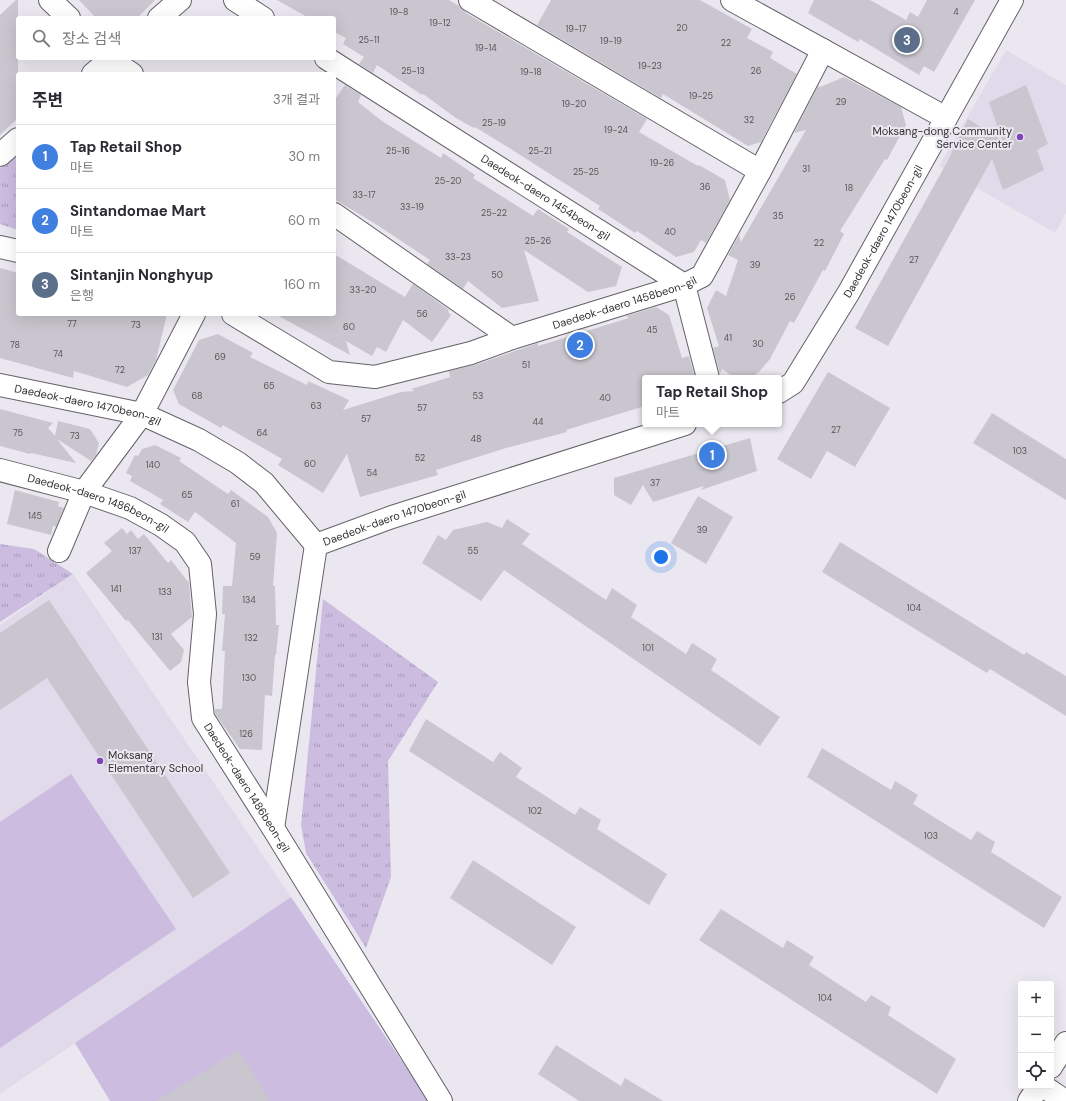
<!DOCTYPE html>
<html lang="ko">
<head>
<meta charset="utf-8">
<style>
	:root { --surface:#fff; --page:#f7f7f7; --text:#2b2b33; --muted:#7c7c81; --line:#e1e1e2; --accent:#8143b9 }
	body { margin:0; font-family:"DM Sans","Noto Sans KR",sans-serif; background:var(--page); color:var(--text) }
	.controls { position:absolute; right:12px; bottom:12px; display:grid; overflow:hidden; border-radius:4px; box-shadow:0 4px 16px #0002 }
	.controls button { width:36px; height:36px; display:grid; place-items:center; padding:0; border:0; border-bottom:1px solid var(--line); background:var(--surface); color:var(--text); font:20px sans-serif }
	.you { position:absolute; left:661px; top:557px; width:14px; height:14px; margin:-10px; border:3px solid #fff; border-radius:50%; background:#1a73e8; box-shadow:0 0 0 6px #1a73e833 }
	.badge { display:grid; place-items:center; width:26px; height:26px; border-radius:50%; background:var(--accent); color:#fff; font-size:13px; font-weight:700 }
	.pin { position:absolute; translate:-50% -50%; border:2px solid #fff; box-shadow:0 1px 4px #0006 }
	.popup { position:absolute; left:642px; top:375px; width:140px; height:52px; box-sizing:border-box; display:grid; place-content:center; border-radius:4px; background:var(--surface); filter:drop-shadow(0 1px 3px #0005); font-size:13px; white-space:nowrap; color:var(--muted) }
	.popup b { font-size:15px; color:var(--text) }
	.popup::after { content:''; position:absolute; left:50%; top:100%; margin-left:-8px; border:8px solid transparent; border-top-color:var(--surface) }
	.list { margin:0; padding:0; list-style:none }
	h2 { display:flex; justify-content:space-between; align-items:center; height:52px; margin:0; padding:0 16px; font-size:17px }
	h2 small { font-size:13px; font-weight:400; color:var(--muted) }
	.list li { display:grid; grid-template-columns:26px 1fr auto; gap:12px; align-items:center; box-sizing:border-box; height:64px; padding:0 16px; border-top:1px solid var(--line) }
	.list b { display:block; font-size:15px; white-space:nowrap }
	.list p { margin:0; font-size:13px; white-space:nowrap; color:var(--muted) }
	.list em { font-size:13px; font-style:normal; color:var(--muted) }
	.icon { flex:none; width:22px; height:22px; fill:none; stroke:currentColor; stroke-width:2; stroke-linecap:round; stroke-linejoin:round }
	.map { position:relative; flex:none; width:1066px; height:1101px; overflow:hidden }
	.search { position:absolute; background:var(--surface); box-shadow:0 4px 16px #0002; left:16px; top:16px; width:320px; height:44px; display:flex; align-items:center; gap:10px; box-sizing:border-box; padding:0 14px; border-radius:4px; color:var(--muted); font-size:15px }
	.panel { position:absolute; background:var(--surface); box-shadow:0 4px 16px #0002; left:16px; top:72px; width:320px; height:244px; border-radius:4px }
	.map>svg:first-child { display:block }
	.built { fill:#e1daea }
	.grass { fill:url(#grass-tufts) }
	.garden { fill:#ccbde0 }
	.building { fill:#cac6cf }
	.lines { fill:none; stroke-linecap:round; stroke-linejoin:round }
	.minor-casing { stroke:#646168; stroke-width:24 }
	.minor { stroke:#fff; stroke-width:22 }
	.poi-dot { fill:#8143b9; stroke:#ebe7f0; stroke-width:1.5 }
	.labels { text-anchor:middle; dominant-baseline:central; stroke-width:4; stroke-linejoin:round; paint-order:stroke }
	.number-label { font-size:9px; fill:#57565a }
	.poi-label { font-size:11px; fill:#313033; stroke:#ebe7f0; text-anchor:end }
	.street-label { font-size:11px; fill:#313033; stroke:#ebe7f0 }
</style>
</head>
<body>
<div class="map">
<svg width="1066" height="1101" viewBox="0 0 1066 1101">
	<defs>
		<pattern id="grass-tufts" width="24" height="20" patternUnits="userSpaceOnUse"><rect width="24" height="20" fill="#ccbde0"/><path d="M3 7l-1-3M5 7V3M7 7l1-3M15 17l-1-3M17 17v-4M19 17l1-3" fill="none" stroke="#a69ab6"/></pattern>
	</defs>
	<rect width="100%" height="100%" fill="#ebe7f0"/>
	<g class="built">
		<polygon points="1006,50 1066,85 1066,213 1055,233 939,166"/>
		<polygon points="73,574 291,897 0,1094 0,625"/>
	</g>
	<g class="grass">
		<polygon points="18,152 18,230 0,224 0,168"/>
		<polygon points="0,544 34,549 73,574 0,622"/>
		<polygon points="323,599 438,682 388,761 391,877 366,948 306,853 301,825"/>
	</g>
	<g class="garden">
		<polygon points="71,774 176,929 0,1048 0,822"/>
		<polygon points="291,897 429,1101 110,1101 75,1043"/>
	</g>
	<g class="building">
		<polygon points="16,0 18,0 18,118 0,135 0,15"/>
		<polygon points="79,0 155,0 137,18 96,18"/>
		<polygon points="277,0 449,0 459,6 467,13 466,13 647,119 639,132 698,166 699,165 725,180 730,200 706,243 701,240 694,252 676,257 637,231 635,233 598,209 600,206 514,151 475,127 474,128 456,118 423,94 422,95 377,65 373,73 359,64 364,57 343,44 346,38 334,32 334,18 309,18"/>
		<polygon points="551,0 700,0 752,29 747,38 773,52 770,58 797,74 761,142 748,146 663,94 661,98 537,25"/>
		<polygon points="814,0 870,0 906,20 910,12 918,17 927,0 975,0 934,72 924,66 919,75 860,39 858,42 808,13"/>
		<polygon points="844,77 901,107 906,125 887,160 885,159 840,231 844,234 825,271 823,270 794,323 790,321 770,359 759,372 750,378 735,378 722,369 720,374 713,348 719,346 707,308 716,290 726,296 738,260 728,255 739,235 741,242 806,130 794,133 818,86 820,87"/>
		<polygon points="345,85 361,95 358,102 382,121 441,158 443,153 475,175 473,178 533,216 538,209 569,229 567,232 622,267 616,286 588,292 524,250 539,301 502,308 468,281 463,289 427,264 430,260 374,223 334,199 334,101"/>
		<polygon points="1026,85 1048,144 1037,150 1044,170 1003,190 992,159 888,346 855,328 946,164 968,119 1002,140 989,102"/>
		<polygon points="334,254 405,297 413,284 449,310 448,312 451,315 432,342 403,320 386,352 377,347 372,356 346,341 350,355 275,314 334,314"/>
		<polygon points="0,268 18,273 18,314 167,314 156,360 148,375 127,387 74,371 73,378 0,358"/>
		<polygon points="656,307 669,315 682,358 689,356 695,378 645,378 645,406 566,430 567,432 506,448 436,470 438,475 360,497 347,454 323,493 278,465 282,459 223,425 221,428 179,404 173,390 199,340 218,334 253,353 250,357 307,385 308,381 349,400 343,410 401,392 415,391 411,389 450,377 449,371 475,365 538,343 538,346 629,318 626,316"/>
		<polygon points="828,372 890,408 855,467 827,451 811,479 777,459"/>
		<polygon points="0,409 53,423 48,428 55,436 58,421 90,429 99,443 96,455 91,461 57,439 76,463 31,453 30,454 0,446"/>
		<polygon points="992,413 1066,459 1066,500 973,443"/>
		<polygon points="750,438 757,471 701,490 704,486 653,502 643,485 631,505 614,495 614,478"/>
		<polygon points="155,445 181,458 179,461 228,494 231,490 268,517 277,533 273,586 275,586 276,625 279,625 276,655 275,655 272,696 265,695 262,750 240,749 215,714 215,709 222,709 225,651 222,651 225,614 222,614 223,586 232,586 236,543 195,512 188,522 160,504 163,500 130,481 132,476 126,473 135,455 138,456 142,449"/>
		<polygon points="15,490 59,502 58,506 64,508 56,527 53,526 51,535 7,524"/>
		<polygon points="698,496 733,517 706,564 671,543"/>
		<polygon points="507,519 530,534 522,544 606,600 612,588 637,605 631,617 686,654 692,643 717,659 711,670 780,717 760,746 504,570 481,601 422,563 438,535 446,540 453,530 487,522 502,528"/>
		<polygon points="122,528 127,534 131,530 138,539 144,534 168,563 171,560 189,583 192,617 171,634 184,650 181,662 170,671 128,620 126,621 86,573 112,551 104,543"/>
		<polygon points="840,542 1024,655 1026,652 1066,676 1066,716 990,669 987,673 822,572"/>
		<polygon points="49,600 230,873 193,898 47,678 0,710 0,633"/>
		<polygon points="426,719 493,762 500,752 522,768 516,777 575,815 580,807 601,820 597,829 667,874 649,905 409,751"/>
		<polygon points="822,748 891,790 895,781 918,795 913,804 971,840 977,831 995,842 991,852 1062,897 1044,928 807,777"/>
		<polygon points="473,860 576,927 552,965 450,898"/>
		<polygon points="721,909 783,948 787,940 814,957 809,965 866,1002 871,995 891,1007 888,1015 956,1059 937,1094 699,940"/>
		<polygon points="556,1045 621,1086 625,1078 663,1101 579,1101 538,1074"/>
		<polygon points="239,1050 270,1101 156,1101"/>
	</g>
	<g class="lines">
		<defs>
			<g id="minor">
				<polyline points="50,0 69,18"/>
				<polyline points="235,0 263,18"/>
				<polyline points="470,0 760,171"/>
				<polyline points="732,0 946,118"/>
				<polyline points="159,18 180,0"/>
				<polyline points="109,58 132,74"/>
				<path id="s1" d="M326 58 684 285 708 378"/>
				<polyline points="93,74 112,58"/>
				<polyline points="0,155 18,139"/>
				<polyline points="334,214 512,338"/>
				<polyline points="0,247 18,251"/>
				<path id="s2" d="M233 314 329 372 375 377 471 353 512 338 684 285 702 276 760 171 823 50"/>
				<path id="s3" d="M0 385 142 414 199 440 238 463 264 483 316 545"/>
				<path id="s4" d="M779 392 793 383 849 292 1012 0"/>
				<path id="s5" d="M0 470 84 492 130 508 161 525 185 542 200 564 205 614 199 682 203 718 273 828 441 1101"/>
				<path id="s6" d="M316 545 392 517 685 424"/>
				<polyline points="59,551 84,492 142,414 194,314"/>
				<polyline points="273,828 316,545"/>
				<polyline points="1051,1067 1066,1043"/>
				<polyline points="1043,1086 1065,1101"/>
				<polyline points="1029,1101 1039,1086"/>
			</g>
		</defs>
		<use href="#minor" class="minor-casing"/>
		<use href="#minor" class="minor"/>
	</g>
	<g class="poi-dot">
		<circle cx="1020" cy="137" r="4"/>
		<circle cx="100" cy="761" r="4"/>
	</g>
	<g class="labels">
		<g class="number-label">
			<text x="399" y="12">19-8</text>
			<text x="956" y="12">4</text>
			<text x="440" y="23">19-12</text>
			<text x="682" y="28">20</text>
			<text x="576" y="29">19-17</text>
			<text x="369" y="40">25-11</text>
			<text x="611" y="41">19-19</text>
			<text x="726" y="43">22</text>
			<text x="486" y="48">19-14</text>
			<text x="650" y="66">19-23</text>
			<text x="413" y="71">25-13</text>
			<text x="756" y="71">26</text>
			<text x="531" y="72">19-18</text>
			<text x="701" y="96">19-25</text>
			<text x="841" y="102">29</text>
			<text x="574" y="104">19-20</text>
			<text x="749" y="120">32</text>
			<text x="494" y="123">25-19</text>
			<text x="616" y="130">19-24</text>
			<text x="398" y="151">25-16</text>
			<text x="540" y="151">25-21</text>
			<text x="662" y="163">19-26</text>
			<text x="806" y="169">31</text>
			<text x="586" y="172">25-25</text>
			<text x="448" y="181">25-20</text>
			<text x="705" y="187">36</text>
			<text x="849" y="188">18</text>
			<text x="364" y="195">33-17</text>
			<text x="412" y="207">33-19</text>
			<text x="494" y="213">25-22</text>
			<text x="778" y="216">35</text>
			<text x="670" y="232">40</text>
			<text x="538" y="241">25-26</text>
			<text x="819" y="243">22</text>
			<text x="458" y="257">33-23</text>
			<text x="914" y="260">27</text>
			<text x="755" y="265">39</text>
			<text x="497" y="275">50</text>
			<text x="363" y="290">33-20</text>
			<text x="790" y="297">26</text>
			<text x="422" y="314">56</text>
			<text x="72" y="324">77</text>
			<text x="136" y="325">73</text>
			<text x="349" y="327">60</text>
			<text x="652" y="330">45</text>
			<text x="728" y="338">41</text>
			<text x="758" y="344">30</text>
			<text x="15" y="345">78</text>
			<text x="58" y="354">74</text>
			<text x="220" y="357">69</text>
			<text x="526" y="365">51</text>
			<text x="120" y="370">72</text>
			<text x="269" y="386">65</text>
			<text x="197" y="396">68</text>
			<text x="478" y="396">53</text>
			<text x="605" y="398">40</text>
			<text x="316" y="406">63</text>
			<text x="422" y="408">57</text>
			<text x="366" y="419">57</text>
			<text x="538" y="422">44</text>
			<text x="836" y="430">27</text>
			<text x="18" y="433">75</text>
			<text x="262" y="433">64</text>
			<text x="75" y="436">73</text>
			<text x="476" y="439">48</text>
			<text x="1020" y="451">103</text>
			<text x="420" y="458">52</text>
			<text x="310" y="464">60</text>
			<text x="153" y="465">140</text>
			<text x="372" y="473">54</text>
			<text x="655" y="483">37</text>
			<text x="187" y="495">65</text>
			<text x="235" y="504">61</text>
			<text x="35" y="516">145</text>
			<text x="702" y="530">39</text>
			<text x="135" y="551">137</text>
			<text x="473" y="551">55</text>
			<text x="255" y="557">59</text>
			<text x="116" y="589">141</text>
			<text x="165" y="592">133</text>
			<text x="249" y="600">134</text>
			<text x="914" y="608">104</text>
			<text x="157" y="637">131</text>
			<text x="251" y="638">132</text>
			<text x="648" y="648">101</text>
			<text x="249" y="678">130</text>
			<text x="246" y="734">126</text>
			<text x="535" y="811">102</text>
			<text x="931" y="836">103</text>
			<text x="825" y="998">104</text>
		</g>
		<g class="poi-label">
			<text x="1012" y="131">Moksang-dong Community<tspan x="1012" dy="13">Service Center</tspan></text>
			<text x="108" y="755" text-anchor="start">Moksang<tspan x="108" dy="13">Elementary School</tspan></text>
		</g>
		<g class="street-label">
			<text stroke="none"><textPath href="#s1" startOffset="260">Daedeok-daero 1454beon-gil</textPath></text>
			<text stroke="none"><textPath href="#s4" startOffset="193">Daedeok-daero 1470beon-gil</textPath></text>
			<text stroke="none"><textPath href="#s2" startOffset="419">Daedeok-daero 1458beon-gil</textPath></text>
			<text stroke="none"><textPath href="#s3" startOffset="90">Daedeok-daero 1470beon-gil</textPath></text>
			<text stroke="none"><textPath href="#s5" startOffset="104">Daedeok-daero 1486beon-gil</textPath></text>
			<text stroke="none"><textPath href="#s6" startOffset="83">Daedeok-daero 1470beon-gil</textPath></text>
			<text stroke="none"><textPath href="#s5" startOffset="464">Daedeok-daero 1486beon-gil</textPath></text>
		</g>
	</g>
</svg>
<div class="controls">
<button>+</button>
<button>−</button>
<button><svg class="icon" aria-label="locate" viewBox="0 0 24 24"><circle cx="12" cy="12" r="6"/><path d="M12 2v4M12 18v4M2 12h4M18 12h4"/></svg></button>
</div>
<div class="you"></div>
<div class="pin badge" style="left:712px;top:455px;background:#3f7fe0">1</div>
<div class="popup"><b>Tap Retail Shop</b>마트</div>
<div class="pin badge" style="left:580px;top:345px;background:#3f7fe0">2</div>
<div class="pin badge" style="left:907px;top:40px;background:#5c6f8a">3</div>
<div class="search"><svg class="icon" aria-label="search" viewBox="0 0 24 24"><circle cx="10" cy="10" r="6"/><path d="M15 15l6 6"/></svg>장소 검색</div>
<section class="panel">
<h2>주변<small>3개 결과</small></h2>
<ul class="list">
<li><span class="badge" style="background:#3f7fe0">1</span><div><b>Tap Retail Shop</b><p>마트</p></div><em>30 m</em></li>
<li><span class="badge" style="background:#3f7fe0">2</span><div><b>Sintandomae Mart</b><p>마트</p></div><em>60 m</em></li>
<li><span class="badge" style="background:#5c6f8a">3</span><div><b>Sintanjin Nonghyup</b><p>은행</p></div><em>160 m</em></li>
</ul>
</section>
</div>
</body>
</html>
